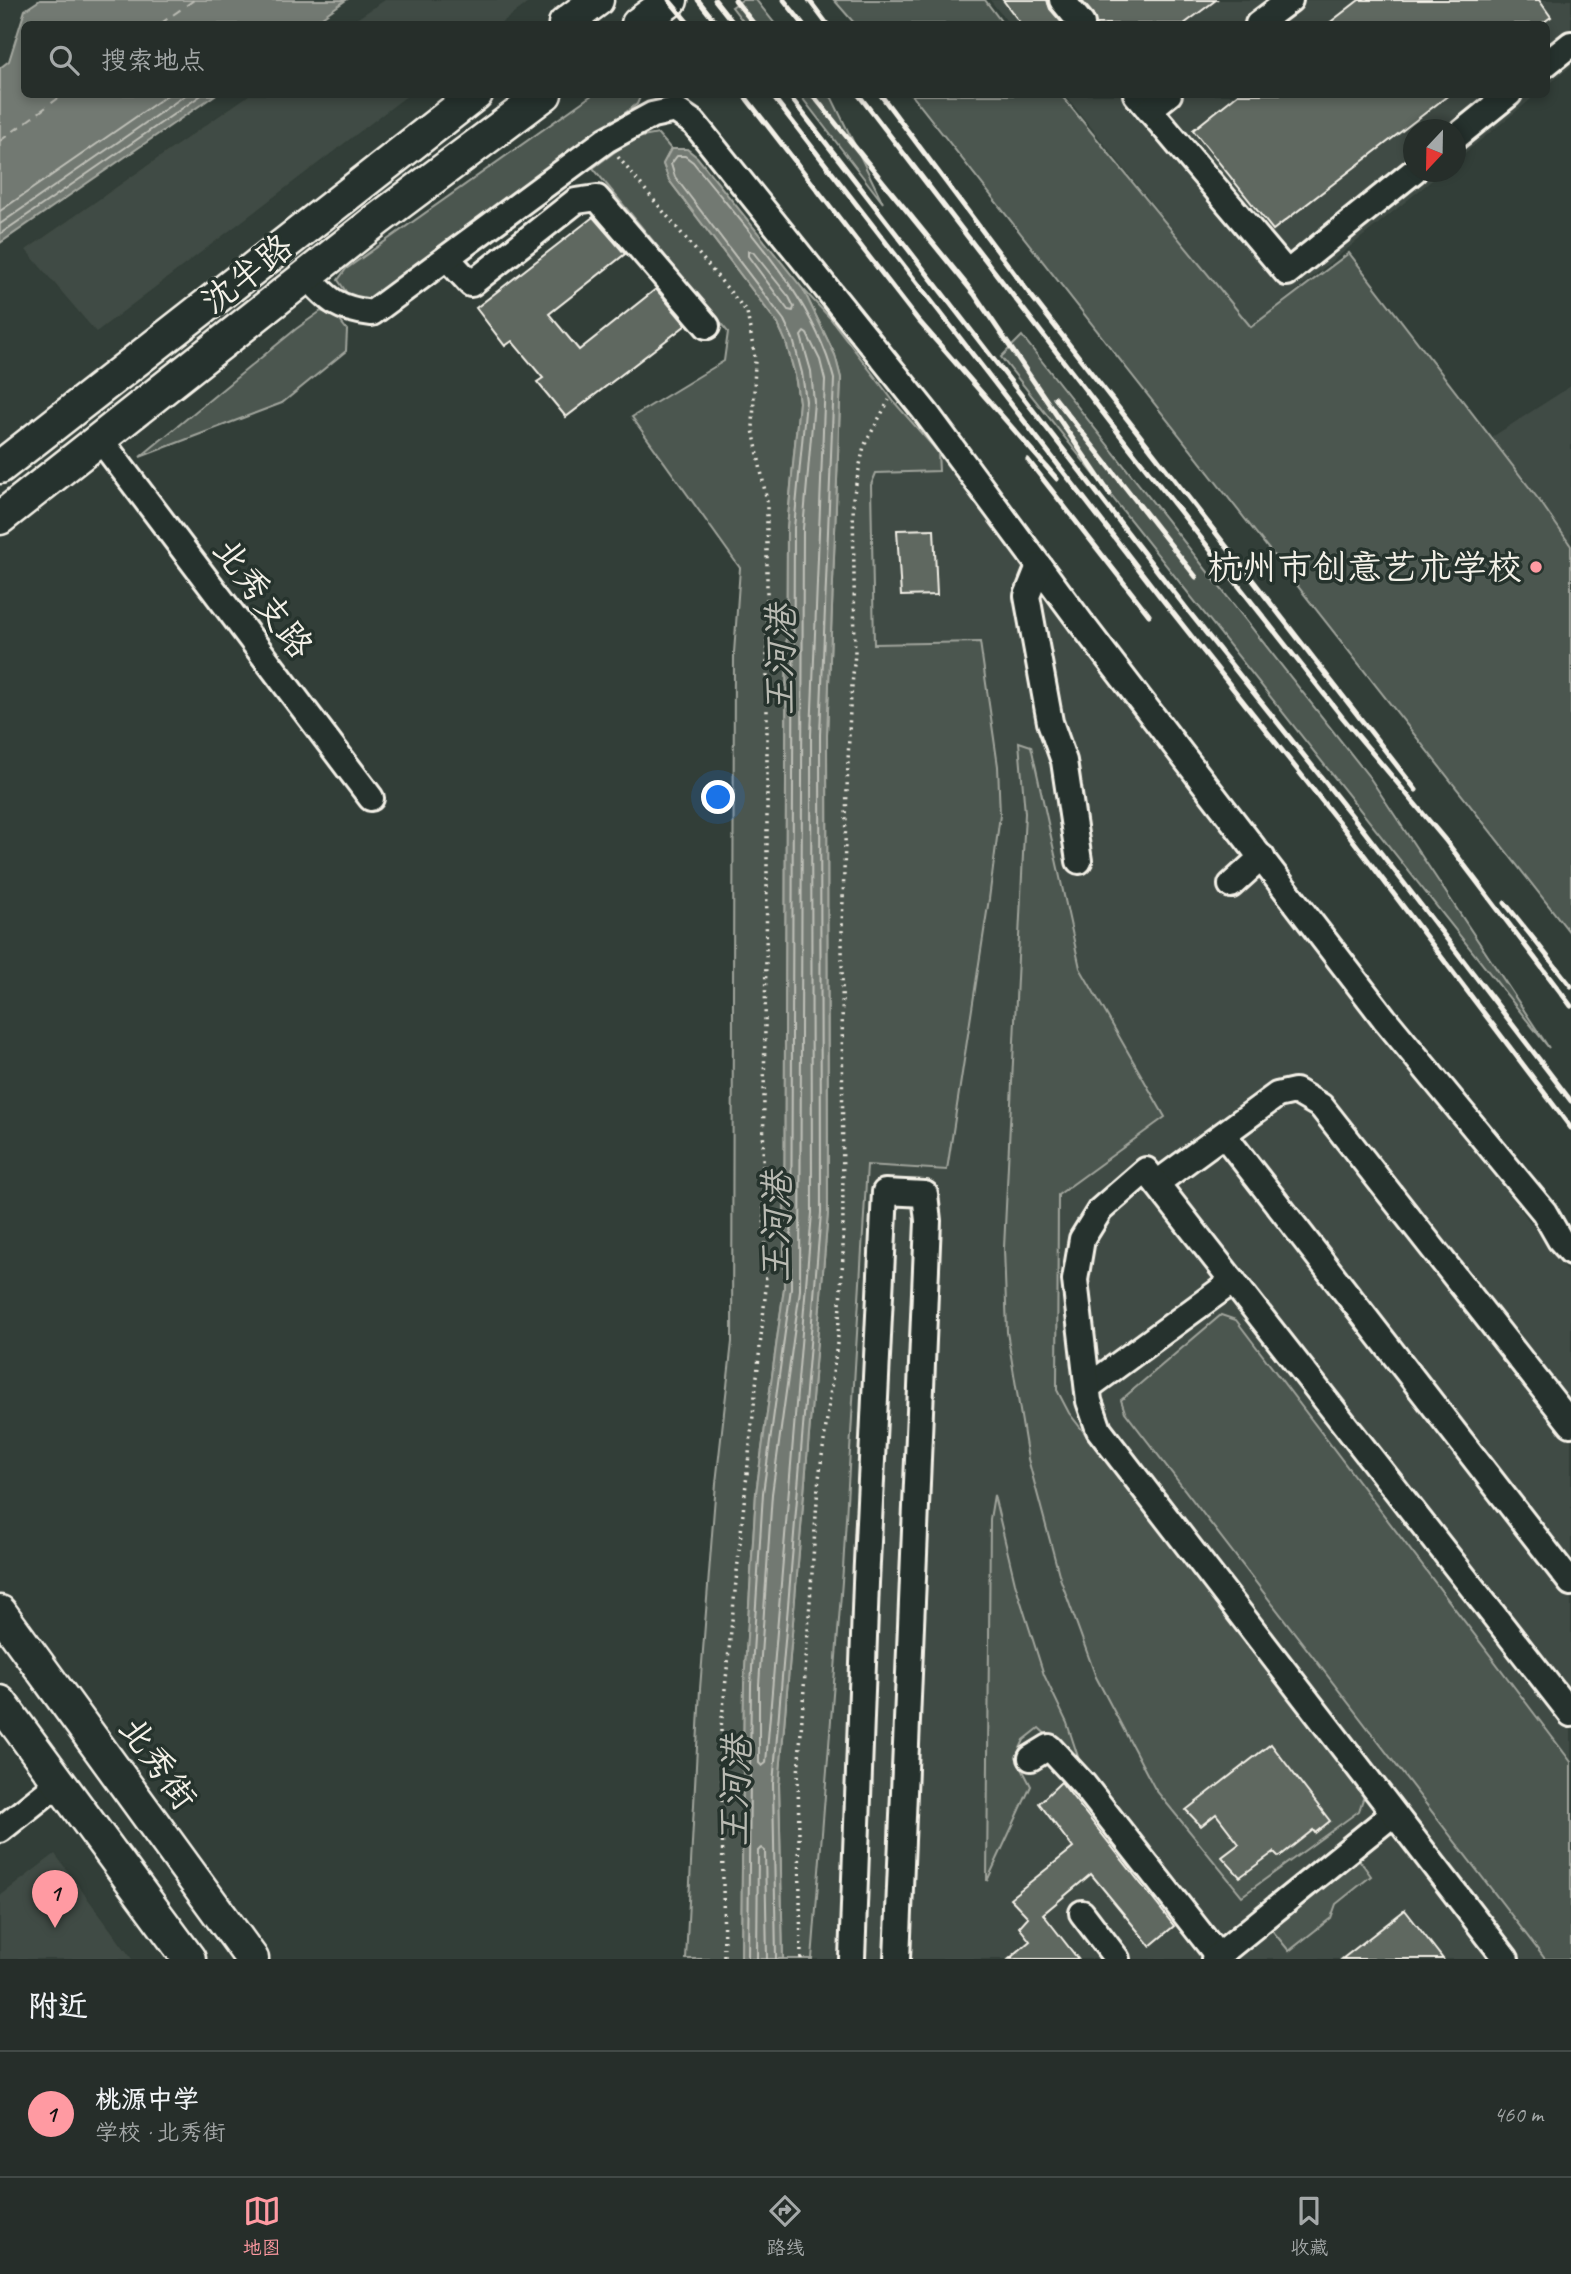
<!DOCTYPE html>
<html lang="zh">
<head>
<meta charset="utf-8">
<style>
	:root { --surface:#262e2a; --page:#323a36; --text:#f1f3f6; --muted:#a4a8a8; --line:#424a47; --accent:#ff9aa2 }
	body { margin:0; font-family:Caveat,"LXGW WenKai TC",sans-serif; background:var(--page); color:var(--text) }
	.compass { position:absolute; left:1403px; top:119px; width:63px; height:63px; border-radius:50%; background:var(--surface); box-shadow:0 4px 10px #0003; rotate:202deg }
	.you { position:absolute; left:719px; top:798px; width:24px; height:24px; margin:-18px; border:5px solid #fff; border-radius:50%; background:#1a73e8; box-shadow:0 0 0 10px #1a73e833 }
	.badge { display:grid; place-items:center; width:46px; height:46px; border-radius:50%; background:var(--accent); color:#111; font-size:23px; font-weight:700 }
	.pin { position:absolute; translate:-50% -58px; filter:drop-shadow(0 2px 4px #0008) }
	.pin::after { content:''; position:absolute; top:37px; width:24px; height:21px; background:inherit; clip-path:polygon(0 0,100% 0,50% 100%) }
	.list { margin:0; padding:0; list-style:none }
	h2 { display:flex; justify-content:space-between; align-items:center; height:91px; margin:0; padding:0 28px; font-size:30px }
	h2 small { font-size:23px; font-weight:400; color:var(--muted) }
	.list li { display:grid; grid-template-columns:46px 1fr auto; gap:21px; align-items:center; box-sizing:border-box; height:126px; padding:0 28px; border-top:2px solid var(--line) }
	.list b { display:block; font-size:26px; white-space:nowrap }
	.list p { margin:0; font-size:23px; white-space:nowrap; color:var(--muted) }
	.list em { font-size:23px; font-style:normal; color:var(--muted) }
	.icon { flex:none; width:38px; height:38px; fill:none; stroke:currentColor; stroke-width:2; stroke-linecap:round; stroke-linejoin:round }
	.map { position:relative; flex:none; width:1571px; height:1959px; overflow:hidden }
	.search { position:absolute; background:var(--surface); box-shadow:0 4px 10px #0003; left:21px; right:21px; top:21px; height:77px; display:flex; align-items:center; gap:18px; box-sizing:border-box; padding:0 24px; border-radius:10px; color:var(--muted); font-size:26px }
	.sheet { height:217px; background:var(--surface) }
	nav { display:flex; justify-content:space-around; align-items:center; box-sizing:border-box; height:98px; border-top:2px solid var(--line); background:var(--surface); font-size:19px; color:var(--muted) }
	nav a { display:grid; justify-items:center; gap:4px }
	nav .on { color:var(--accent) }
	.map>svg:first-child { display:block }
	.built { fill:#404b44 }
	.green { fill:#4c564f; stroke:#a0a49c; stroke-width:2 }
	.water { fill:#727972; stroke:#a6a9a1; stroke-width:2 }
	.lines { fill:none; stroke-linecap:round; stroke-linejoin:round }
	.shore { stroke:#c0c1b9; stroke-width:2 }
	.ferry { stroke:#babbb3; stroke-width:2; stroke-dasharray:9 7; stroke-linecap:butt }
	.building { fill:#5f6861; stroke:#f4f1e8; stroke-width:2 }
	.minor-casing { stroke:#f4f1e8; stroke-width:30 }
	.major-casing { stroke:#f4f1e8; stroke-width:37 }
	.path { stroke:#f4f1e8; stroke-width:3.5; stroke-dasharray:2 5; stroke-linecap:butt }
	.minor { stroke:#26332d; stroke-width:24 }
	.major { stroke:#26332d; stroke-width:32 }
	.rail { stroke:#f4f1e8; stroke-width:5 }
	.poi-dot { fill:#ff9aa2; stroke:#26332d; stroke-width:2.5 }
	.labels { text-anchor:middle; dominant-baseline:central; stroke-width:7; stroke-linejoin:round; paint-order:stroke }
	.street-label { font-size:35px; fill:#f4f1e8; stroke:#26332d }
	.poi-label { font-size:35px; fill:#f4f1e8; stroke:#26332d; text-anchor:end }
	.water-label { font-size:37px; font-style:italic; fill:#babbb3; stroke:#26332d }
</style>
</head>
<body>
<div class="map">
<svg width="1571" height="1959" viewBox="0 0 1571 1959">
	<rect width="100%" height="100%" fill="#323e38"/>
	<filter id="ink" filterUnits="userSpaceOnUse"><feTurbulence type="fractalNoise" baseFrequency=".0143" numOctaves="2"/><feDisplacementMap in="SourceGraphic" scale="14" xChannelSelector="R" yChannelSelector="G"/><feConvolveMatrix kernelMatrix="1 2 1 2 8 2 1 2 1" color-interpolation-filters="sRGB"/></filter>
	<g filter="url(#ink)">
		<g class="built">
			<polygon points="385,0 532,0 500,24 349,24"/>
			<polygon points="990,0 1571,0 1571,66 1547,86 1546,24 1009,24"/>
			<polygon points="249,95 408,95 96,332 26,250"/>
			<polygon points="1065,95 1536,95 1456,160 1456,130 1414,130 1414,172 1442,172 1251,327"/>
			<polygon points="1571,386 1571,656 1430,477"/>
			<polygon points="938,452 1046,564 1155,719 1571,1277 1571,1959 812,1959 843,1569 867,1164 947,1170 874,645 871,485 876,473 938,471"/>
			<polygon points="55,1854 132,1959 0,1959 0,1896"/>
		</g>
		<g class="green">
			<polygon points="742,0 756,0 775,24 745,24 732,7"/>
			<polygon points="834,0 985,0 1003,24 855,24"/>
			<polygon points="592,95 641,95 637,104 370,301 349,296 338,280 346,269"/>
			<polygon points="800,95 829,95 832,98 883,203"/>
			<polygon points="912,95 1061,95 1251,327 1349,253 1542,504 1571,546 1571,934"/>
			<polygon points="658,134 671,149 663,164 669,180 778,324 786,342 795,375 799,402 787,528 784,1288 756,1493 744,1685 741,1959 686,1959 700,1689 716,1483 732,1342 734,653 740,568 632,417 724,361 728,332 593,168 632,139"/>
			<polygon points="803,289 830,318 895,403 938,452 939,471 876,473 871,485 874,644 980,642 998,766 1000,815 989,899 947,1170 867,1165 843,1569 812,1959 783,1959 779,1785 828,1213 827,735 841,378 835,355"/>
			<polygon points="321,311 337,317 347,330 346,351 282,403 140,457 296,329"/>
			<polygon points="1022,336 1370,778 1549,1048 1001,357"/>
			<polygon points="1019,742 1031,746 1080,968 1165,1117 1058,1195 1057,1390 1069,1413 1359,1785 1364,1796 1359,1811 1242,1896 1155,1789 1096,1677 1060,1578 1028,1459 1007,1332 1004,1248 1025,813"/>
			<polygon points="1221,1315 1236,1320 1571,1762 1571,1959 1545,1959 1125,1412 1121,1400"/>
			<polygon points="994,1495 1015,1583 1044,1675 1067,1723 1081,1766 1039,1728 1024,1740 1016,1757 1031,1786 987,1881 990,1519"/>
			<polygon points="1358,1858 1371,1876 1336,1904 1331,1918 1289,1951 1271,1929"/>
		</g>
		<g class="water">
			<polygon points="40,0 346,0 312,24 24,24 24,94 215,95 0,243 0,68 9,61 25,10"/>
			<polygon points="671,149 687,149 697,157 803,289 835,355 841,378 827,735 828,1213 779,1785 783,1959 741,1959 744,1685 756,1493 784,1288 787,528 799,402 795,375 786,342 778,324 669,180 663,164"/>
		</g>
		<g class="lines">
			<g class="shore">
				<polyline points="0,211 169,94"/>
				<polyline points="0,224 187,94"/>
				<polyline points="0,234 203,94"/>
				<polygon points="748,251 753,252 789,297 794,307 793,311 788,310 748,256"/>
				<polygon points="804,332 807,334 820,360 825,380 811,735 812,1213 766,1763 762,1766 759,1763 759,1685 772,1494 800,1290 803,529 814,402 811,371 801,336"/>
				<path d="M748 1959 751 1685 763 1493 791 1288 794 528 806 401 802 373 793 339 784 320 675 177 671 164 677 156H685L693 162C745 228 813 296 834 379L820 735 821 1213 773 1784 776 1959"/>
				<polyline points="757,1959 758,1851 761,1848 765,1851 767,1959"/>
			</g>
			<g class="ferry">
				<polyline points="160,24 194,0"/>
				<polyline points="0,141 64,94"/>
			</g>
		</g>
		<g class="building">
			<polygon points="1003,0 1047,0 1050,9 1063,24 1021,24"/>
			<polygon points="1081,0 1216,0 1184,24 1096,24 1093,14"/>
			<polygon points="1359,0 1539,0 1551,17 1541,24 1328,24"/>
			<polygon points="1238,94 1450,94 1273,230 1193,130"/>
			<polygon points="593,217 625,254 549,314 579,350 656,289 686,325 566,417 537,382 543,378 512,341 505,346 476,308"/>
			<polygon points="934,529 937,595 901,596 897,530"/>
			<polygon points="1271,1744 1330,1821 1315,1833 1313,1830 1279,1857 1274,1852 1240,1877 1222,1857 1239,1844 1216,1814 1201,1826 1186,1810"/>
			<polygon points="1061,1782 1174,1926 1150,1946 1091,1874 1043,1914 1078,1959 1009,1959 1030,1941 1019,1927 1028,1917 1010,1898 1073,1848 1039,1803"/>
			<polygon points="1405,1910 1443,1959 1342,1959"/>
		</g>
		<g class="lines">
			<defs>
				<g id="minor">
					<polyline points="1062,0 1082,24"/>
					<polyline points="1258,24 1290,0"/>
					<polyline points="1546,64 1571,44"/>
					<polyline points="1136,94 1287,273 1414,171"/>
					<polyline points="1149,110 1169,94"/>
					<polyline points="1456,137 1509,94"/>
					<polyline points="447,258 471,284 576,201 597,198 707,326"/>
					<path d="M307 276C329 301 338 309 372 313L606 140 652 115 675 110 694 123 927 414 1085 628 1384 1018 1544 1212 1560 1240 1571 1252"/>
					<polyline points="100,439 371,798"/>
					<polyline points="1039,566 1027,596 1050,722 1064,761 1079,861"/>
					<polyline points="1231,885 1262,857"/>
					<polyline points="1224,1135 1571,1583"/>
					<polyline points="1157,1183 1277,1095 1295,1091 1321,1106 1571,1424"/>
					<polyline points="1088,1387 1233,1281"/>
					<polyline points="1031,1758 1049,1747 1084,1785 1218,1956"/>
					<polyline points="0,1830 59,1783"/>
					<polyline points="1082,1913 1117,1959"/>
					<polyline points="852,1959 866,1583 885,1192 925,1194 928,1221 897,1959"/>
					<polyline points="1214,1959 1393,1814"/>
					<polyline points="1506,1959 1099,1430 1089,1401 1075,1280 1082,1239 1100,1210 1146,1170 1571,1714"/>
				</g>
				<g id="major">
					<polyline points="565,24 597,0"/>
					<polyline points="638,24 671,0"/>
					<polyline points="0,467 476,94"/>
					<polyline points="0,518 377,220 545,94"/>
					<polyline points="0,1612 252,1959"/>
					<polyline points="0,1702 189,1959"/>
				</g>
			</defs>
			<use href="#minor" class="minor-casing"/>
			<use href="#major" class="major-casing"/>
			<g class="path">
				<polyline points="618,157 747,312 755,359 753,429 767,502 767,886 763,1167 766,1288 721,1728 724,1959"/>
				<polyline points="801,1959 798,1775 818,1486 838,1336 843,1256 842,926 850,708 855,653 853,498 864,446 889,400"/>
			</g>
			<use href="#minor" class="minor"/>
			<use href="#major" class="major"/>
			<g class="rail">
				<polyline points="669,0 689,24"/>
				<polyline points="698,0 717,24"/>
				<polyline points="715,0 734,24"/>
				<polyline points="735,0 754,24"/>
				<polyline points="784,0 803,24"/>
				<polyline points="809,0 827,24"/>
				<polyline points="743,94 918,320 1057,479"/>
				<polyline points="771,94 1162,599 1349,835 1571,1128"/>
				<polyline points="788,94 1190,613 1361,827 1571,1101"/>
				<polyline points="812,94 975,295 1110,494"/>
				<polyline points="858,94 1130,448 1343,718 1446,841 1571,1006"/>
				<polyline points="880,94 1026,289 1416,790"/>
				<polyline points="1055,398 1196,577"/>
				<polyline points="1028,460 1149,615"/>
				<polyline points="1505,903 1571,986"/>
			</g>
		</g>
	</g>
	<circle class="poi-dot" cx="1536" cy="567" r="7"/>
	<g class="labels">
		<g class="street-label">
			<text transform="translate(247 274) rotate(-38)">沈半路</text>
			<text transform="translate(263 598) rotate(53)">北秀支路</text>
			<text transform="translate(158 1763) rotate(54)">北秀街</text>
		</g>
		<g class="poi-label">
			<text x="1522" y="567">杭州市创意艺术学校</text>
		</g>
		<g class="water-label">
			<text transform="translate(780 660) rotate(-89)">王河港</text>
			<text transform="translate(776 1227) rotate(-89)">王河港</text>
			<text transform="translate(735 1791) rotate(-88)">王河港</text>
		</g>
	</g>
</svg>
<svg class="compass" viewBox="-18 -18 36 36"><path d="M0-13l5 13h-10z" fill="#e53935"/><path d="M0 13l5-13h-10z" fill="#a4a8a8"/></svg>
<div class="you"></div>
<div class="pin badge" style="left:55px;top:1928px">1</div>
<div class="search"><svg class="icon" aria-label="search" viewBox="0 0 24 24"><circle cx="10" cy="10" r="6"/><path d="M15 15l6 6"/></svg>搜索地点</div>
</div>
<section class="sheet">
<h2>附近<small></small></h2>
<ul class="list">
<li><span class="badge">1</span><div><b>桃源中学</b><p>学校 · 北秀街</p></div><em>460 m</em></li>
</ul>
</section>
<nav>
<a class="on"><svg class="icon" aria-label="map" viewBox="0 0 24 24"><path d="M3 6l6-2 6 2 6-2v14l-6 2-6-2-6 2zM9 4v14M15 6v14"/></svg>地图</a>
<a><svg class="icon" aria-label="directions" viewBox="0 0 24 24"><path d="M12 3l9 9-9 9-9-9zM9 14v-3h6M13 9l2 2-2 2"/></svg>路线</a>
<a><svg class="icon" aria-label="saved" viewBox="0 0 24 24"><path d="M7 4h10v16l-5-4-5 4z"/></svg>收藏</a>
</nav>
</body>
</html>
